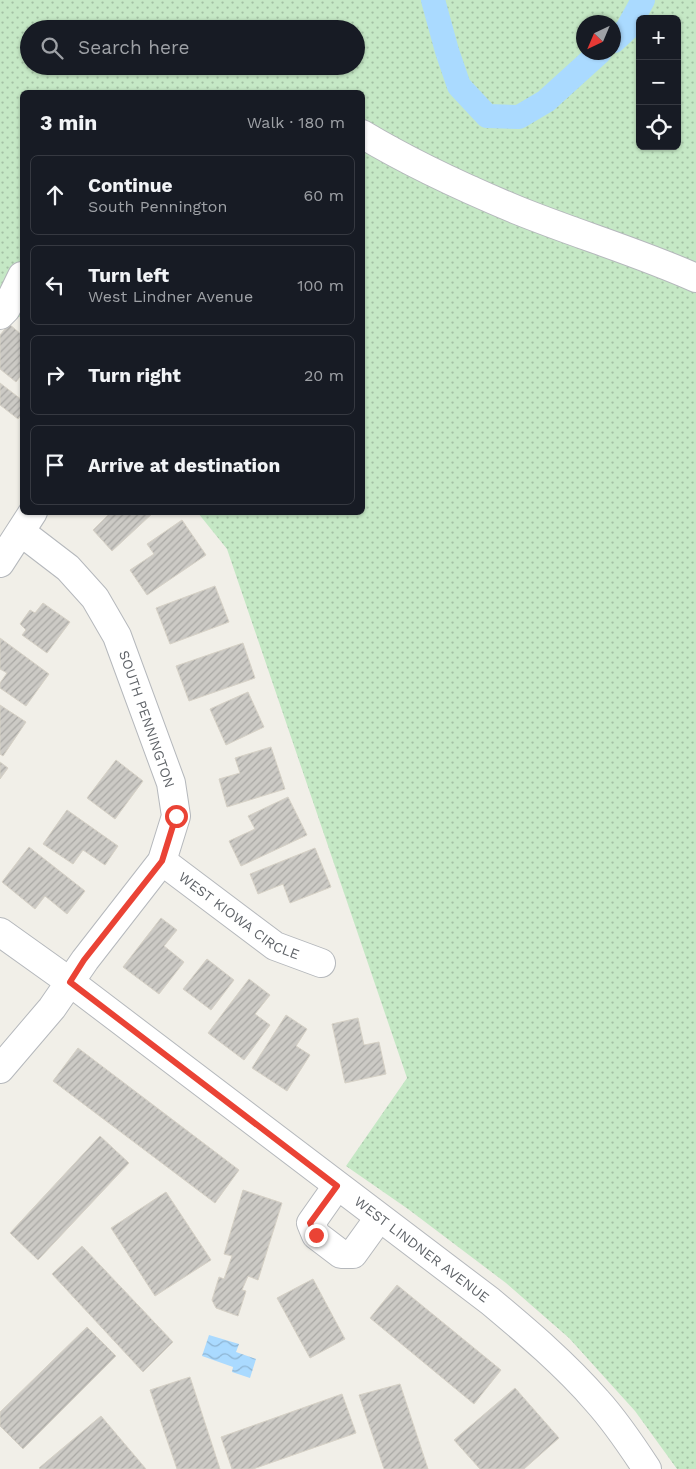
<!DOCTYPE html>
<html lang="en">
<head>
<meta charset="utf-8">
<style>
	:root { --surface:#171b24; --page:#20242c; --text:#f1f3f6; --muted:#9ea1a6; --line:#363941 }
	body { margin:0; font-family:"Work Sans",sans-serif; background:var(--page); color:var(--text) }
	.controls { position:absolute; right:15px; top:15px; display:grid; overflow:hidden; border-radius:8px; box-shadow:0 1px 4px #0004 }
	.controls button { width:45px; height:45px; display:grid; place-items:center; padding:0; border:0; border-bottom:1px solid var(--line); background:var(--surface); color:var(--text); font:25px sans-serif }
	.compass { position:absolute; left:576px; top:15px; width:45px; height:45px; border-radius:50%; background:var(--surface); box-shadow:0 1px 4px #0004; rotate:224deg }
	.stop { position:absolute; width:15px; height:15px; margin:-11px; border:4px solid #ea4335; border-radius:50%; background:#fff }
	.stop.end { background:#ea4335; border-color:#fff; box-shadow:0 1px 5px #0008 }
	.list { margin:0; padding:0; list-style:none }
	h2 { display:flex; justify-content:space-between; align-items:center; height:65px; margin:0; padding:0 20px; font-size:21px }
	h2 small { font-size:16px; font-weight:400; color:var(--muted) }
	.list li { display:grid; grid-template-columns:32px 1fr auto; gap:15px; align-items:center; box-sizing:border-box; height:80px; margin:0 10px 10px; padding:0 10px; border:1px solid var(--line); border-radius:8px }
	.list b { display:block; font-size:19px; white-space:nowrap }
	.list p { margin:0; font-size:16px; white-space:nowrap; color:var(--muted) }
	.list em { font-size:16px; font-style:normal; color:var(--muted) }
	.icon { flex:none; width:28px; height:28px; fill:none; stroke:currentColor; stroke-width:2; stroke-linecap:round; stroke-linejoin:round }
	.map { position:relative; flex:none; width:696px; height:1469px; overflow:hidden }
	.search { position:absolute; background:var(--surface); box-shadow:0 1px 4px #0004; left:20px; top:20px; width:345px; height:55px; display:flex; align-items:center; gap:12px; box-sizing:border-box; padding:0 18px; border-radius:28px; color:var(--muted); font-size:19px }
	.panel { position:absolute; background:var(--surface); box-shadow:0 1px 4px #0004; left:20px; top:90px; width:345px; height:425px; border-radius:8px }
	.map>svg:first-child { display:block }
	.grass { fill:url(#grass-dots); fill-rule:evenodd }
	.water { fill:url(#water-waves) }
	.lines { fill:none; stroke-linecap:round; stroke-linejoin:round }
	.canal { stroke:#aadaff; stroke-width:24 }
	.building { fill:url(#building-hatch); stroke:#d6d1c6 }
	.minor-casing { stroke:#b5b8bc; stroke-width:30 }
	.minor { stroke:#fff; stroke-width:28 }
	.route { stroke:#ea4335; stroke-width:6 }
	.labels { text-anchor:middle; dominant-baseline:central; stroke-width:4; stroke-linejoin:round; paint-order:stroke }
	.street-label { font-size:14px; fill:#5f6368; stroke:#fff }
</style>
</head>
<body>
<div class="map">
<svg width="696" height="1469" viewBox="0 0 696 1469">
	<defs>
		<pattern id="grass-dots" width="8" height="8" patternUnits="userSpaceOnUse" patternTransform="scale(1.25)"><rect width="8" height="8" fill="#c5e8c5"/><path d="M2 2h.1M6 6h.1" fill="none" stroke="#a3c0a4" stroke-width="1.8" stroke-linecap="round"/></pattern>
		<pattern id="water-waves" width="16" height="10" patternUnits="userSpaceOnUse" patternTransform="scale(1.25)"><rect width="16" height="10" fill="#aadaff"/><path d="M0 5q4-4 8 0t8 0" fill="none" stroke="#8eb4d2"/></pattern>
		<pattern id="building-hatch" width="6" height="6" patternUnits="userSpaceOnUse" patternTransform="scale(1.25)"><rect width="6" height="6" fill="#cccac5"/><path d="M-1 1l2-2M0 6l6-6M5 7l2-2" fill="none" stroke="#a9a8a4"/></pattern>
	</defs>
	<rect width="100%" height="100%" fill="#f1efe8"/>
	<path class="grass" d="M0 0H696V1469H677L635 1411 569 1338 506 1283 408 1209 346 1166 407 1078 227 549 198 513 362 512V92H22V318L0 309ZM640 19H677V146H640ZM584 22H614V52H584ZM29 29H356V66H29Z"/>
	<polygon class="water" points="209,1335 239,1344 236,1352 256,1359 250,1378 232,1372 233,1367 202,1356"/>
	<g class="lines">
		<g class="canal">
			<polyline points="433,0 447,51 459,86 487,116 519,117 546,101 600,52"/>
			<polyline points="614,41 627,29 643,0"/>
		</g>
	</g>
	<g class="building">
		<polygon points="9,324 22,335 22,374 16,382 0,369 0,335"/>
		<polygon points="0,383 22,400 22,414 18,419 0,405"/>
		<polygon points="111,512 154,512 112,551 93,530"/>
		<polygon points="182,520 206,555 147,595 130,570 154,554 147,544"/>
		<polygon points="215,586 229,622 170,644 156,608"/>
		<polygon points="43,603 70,622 47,653 22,635 26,630 20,624 30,610 35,613"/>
		<polygon points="0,638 49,674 26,706 0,688 0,683 7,673 0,669"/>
		<polygon points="243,643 255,678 189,701 176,666"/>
		<polygon points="248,692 264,727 226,745 210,709"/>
		<polygon points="0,705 26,722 3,756 0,754"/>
		<polygon points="271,747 285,789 227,807 219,779 240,773 235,758"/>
		<polygon points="116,760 143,781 115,819 87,798"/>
		<polygon points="0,762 8,768 0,779"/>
		<polygon points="288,797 307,835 241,866 229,841 255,829 248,816"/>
		<polygon points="67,810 118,846 105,865 83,850 73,864 43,844"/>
		<polygon points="29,847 85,891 67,914 45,896 35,909 2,882"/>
		<polygon points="315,848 331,887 290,903 283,884 258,894 250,874"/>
		<polygon points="161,918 177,930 164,946 184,962 159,994 123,967"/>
		<polygon points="207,959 234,980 211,1010 183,989"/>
		<polygon points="249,979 270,995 255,1014 270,1025 244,1060 208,1033"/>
		<polygon points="286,1015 307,1029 296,1046 310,1055 287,1091 252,1068"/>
		<polygon points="358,1018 364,1045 379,1042 386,1074 345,1083 332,1024"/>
		<polygon points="78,1048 239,1170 215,1203 53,1081"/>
		<polygon points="100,1136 129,1163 38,1260 10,1233"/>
		<polygon points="243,1190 282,1203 258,1280 248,1276 242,1290 246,1291 238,1316 216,1308 212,1300 219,1277 224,1279 232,1256 224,1254"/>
		<polygon points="166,1192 211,1260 155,1296 111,1228"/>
		<polygon points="82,1246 173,1342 143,1372 52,1274"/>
		<polygon points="313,1279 345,1339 310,1358 277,1298"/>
		<polygon points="397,1285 501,1370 474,1404 370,1318"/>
		<polygon points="87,1327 116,1356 23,1449 0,1426 0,1412"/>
		<polygon points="190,1377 220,1469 177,1469 150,1390"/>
		<polygon points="400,1384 428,1469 384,1469 359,1395"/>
		<polygon points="515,1388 559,1438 524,1469 480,1469 454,1440"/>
		<polygon points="342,1394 356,1433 253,1469 232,1469 221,1437"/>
		<polygon points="101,1416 146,1469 40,1469 39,1468"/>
	</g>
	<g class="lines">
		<defs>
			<g id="minor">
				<path d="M362 134C412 164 464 188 517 210 576 234 638 252 696 278"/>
				<polyline points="0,315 6,309 22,276"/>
				<polyline points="0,563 33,512"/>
				<path id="s1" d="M162 861 275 946 321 963"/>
				<path id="s2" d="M0 932 70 982 490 1301C527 1332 565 1364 597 1401 616 1422 632 1446 647 1469"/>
				<polyline points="0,1069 52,1008 85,960 162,861 176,816 171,783 117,636 95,598 68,568 21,532"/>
				<polyline points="337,1186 311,1223 316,1235 341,1254 353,1254 379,1218"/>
			</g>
		</defs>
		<use href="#minor" class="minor-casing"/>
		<use href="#minor" class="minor"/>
	</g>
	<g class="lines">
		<polyline class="route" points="176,816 162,861 84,960 70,982 337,1186 310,1223 316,1235"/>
	</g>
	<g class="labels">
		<g class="street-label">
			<text transform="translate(147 719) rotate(71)">SOUTH PENNINGTON</text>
			<text stroke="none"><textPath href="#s1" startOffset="95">WEST KIOWA CIRCLE</textPath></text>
			<text stroke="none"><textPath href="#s2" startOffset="528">WEST LINDNER AVENUE</textPath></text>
		</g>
	</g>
</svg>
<div class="controls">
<button>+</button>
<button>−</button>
<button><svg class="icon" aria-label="locate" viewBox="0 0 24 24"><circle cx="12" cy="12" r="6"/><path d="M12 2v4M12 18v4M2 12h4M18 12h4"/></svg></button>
</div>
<svg class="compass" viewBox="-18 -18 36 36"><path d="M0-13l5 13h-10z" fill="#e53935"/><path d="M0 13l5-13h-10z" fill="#9ea1a6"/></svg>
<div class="stop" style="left:176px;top:816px"></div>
<div class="stop end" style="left:316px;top:1235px"></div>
<div class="search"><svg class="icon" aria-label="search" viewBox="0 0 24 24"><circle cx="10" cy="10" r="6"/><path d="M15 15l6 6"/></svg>Search here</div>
<section class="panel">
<h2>3 min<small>Walk · 180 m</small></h2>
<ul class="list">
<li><svg class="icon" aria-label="ahead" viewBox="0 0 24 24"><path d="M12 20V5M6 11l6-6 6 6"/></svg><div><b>Continue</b><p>South Pennington</p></div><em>60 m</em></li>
<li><svg class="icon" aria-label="left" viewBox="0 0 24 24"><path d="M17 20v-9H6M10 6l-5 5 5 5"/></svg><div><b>Turn left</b><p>West Lindner Avenue</p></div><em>100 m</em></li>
<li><svg class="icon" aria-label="right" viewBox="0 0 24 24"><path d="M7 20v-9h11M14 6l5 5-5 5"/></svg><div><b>Turn right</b></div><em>20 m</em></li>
<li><svg class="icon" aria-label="arrive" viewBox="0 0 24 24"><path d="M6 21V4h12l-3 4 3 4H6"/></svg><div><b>Arrive at destination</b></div></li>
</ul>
</section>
</div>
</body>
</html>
